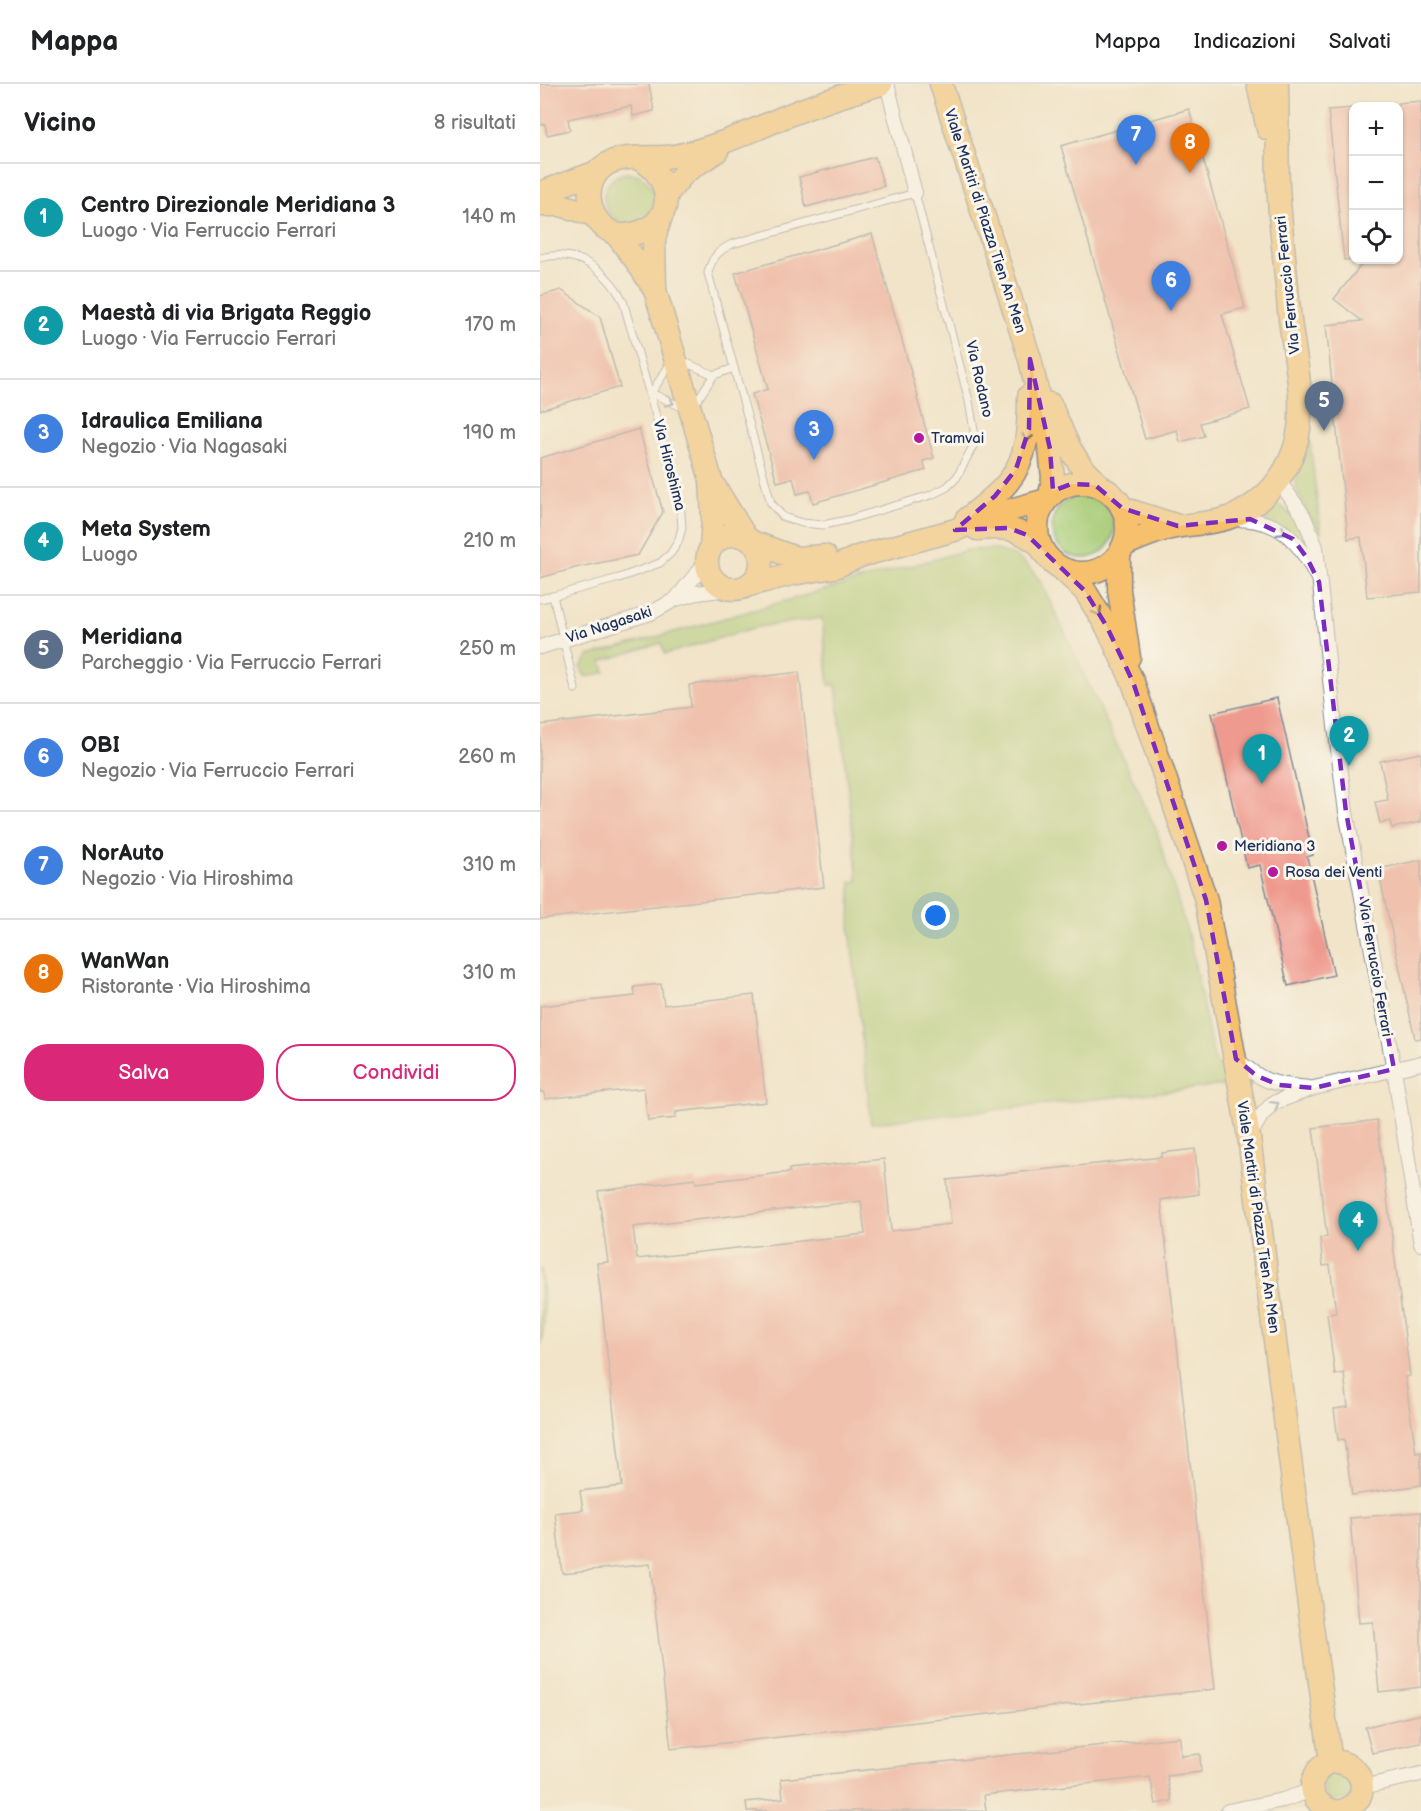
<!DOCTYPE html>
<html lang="it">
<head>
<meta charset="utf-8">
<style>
	:root { --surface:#fff; --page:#f6f6f6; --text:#202124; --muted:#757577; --line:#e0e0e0; --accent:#db2777 }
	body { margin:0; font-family:"Balsamiq Sans",sans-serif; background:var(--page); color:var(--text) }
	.controls { position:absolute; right:18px; top:18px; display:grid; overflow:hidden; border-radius:12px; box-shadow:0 2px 4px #0004 }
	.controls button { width:54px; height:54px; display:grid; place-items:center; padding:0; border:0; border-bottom:2px solid var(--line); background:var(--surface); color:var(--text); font:30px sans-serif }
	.you { position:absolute; left:396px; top:832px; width:21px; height:21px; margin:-15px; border:4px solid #fff; border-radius:50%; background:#1a73e8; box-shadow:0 0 0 9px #1a73e833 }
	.badge { display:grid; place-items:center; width:39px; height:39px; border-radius:50%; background:var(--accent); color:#fff; font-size:20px; font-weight:700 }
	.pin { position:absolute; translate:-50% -50px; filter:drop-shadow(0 2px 3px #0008) }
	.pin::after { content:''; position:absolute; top:32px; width:21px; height:18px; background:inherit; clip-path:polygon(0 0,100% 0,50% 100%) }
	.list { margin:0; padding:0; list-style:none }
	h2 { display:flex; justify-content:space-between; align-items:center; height:78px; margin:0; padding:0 24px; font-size:26px }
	h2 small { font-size:20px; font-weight:400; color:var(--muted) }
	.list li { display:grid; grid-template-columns:39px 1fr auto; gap:18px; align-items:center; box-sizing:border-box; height:108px; padding:0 24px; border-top:2px solid var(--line) }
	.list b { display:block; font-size:22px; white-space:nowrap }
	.list p { margin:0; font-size:20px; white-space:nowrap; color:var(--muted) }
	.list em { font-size:20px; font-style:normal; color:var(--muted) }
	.actions { display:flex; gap:12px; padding:18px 24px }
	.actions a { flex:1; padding:14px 0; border:2px solid var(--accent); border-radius:24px; text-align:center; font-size:21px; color:var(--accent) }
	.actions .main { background:var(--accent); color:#fff }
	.icon { flex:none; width:33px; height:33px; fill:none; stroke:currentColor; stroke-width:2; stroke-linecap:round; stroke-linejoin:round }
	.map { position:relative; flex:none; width:881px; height:1727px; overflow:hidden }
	header { display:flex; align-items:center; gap:36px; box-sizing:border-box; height:84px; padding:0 30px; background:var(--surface); border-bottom:2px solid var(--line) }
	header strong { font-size:28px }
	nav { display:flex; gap:33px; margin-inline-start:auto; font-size:21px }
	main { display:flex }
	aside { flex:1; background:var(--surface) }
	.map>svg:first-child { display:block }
	.green { fill:#a7cb75; stroke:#617d6a; stroke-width:1.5 }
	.building { fill:#ef9a8e; fill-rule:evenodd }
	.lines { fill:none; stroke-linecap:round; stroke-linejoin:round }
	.lane-casing { stroke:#868a94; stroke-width:9 }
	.street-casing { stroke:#868a94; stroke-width:16 }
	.primary-casing { stroke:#868a94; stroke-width:25 }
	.lane { stroke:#fff; stroke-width:7 }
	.street { stroke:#fff; stroke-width:14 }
	.primary { stroke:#f7c06c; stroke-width:22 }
	.oneway { stroke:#8d97ae }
	.oneway2 { stroke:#7e7064 }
	.marked { fill:none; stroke:#7b2cbf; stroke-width:4.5; stroke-dasharray:12 8; stroke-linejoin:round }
	.poi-dot { fill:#b5179e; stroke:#fbf7ec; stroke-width:2 }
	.labels { text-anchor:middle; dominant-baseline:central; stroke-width:6; stroke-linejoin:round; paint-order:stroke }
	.street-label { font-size:15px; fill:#1b2f5e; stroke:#fbf7ec }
	.poi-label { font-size:15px; fill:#1b2f5e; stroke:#fbf7ec; text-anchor:start }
</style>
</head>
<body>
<header>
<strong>Mappa</strong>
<nav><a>Mappa</a><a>Indicazioni</a><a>Salvati</a></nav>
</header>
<main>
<aside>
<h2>Vicino<small>8 risultati</small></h2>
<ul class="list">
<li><span class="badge" style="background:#0f9aa8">1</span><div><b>Centro Direzionale Meridiana 3</b><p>Luogo · Via Ferruccio Ferrari</p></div><em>140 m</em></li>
<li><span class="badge" style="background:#0f9aa8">2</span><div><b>Maestà di via Brigata Reggio</b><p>Luogo · Via Ferruccio Ferrari</p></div><em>170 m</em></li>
<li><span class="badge" style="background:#3f7fe0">3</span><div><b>Idraulica Emiliana</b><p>Negozio · Via Nagasaki</p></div><em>190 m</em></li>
<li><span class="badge" style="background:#0f9aa8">4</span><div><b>Meta System</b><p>Luogo</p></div><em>210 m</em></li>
<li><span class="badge" style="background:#5c6f8a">5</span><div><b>Meridiana</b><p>Parcheggio · Via Ferruccio Ferrari</p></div><em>250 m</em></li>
<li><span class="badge" style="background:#3f7fe0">6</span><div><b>OBI</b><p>Negozio · Via Ferruccio Ferrari</p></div><em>260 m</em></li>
<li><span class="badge" style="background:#3f7fe0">7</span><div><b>NorAuto</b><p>Negozio · Via Hiroshima</p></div><em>310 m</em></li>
<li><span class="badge" style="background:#e8710a">8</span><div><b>WanWan</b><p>Ristorante · Via Hiroshima</p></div><em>310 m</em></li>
</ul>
<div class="actions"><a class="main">Salva</a><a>Condividi</a></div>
</aside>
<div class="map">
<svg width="881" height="1727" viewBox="0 0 881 1727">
	<rect width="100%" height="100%" fill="#fbf7ec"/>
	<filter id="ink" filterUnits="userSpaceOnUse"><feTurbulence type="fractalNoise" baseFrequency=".0167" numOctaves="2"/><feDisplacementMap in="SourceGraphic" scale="12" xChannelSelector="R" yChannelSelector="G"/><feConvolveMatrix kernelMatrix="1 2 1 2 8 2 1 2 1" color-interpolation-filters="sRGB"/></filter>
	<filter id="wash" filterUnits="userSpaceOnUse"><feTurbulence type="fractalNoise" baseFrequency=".008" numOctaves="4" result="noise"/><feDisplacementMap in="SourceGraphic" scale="24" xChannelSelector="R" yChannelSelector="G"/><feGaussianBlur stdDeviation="1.35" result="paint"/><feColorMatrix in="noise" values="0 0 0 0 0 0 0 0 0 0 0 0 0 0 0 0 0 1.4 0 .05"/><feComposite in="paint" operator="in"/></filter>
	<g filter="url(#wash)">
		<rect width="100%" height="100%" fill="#f1e4c9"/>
		<g class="green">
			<circle cx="89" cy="114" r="25"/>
			<polygon points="769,350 781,449 766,427 755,402"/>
			<circle cx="543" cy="443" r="31"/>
			<path d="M735 420C757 428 766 453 772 473L717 431Z"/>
			<path d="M455 465C480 473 488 478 502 500L616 745 650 857 674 975 677 979 682 981 685 1001 331 1039 310 845 311 798 318 797 296 601H289L282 534 217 543 125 570 121 559 62 577 65 588 48 593 44 591 41 583 49 572 427 466Z"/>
			<path d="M0 1183C2 1209 8 1237 0 1262Z"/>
			<polygon points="794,1686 813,1695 809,1716 787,1717 781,1696"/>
		</g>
		<g id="blocks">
			<g class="building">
				<polygon points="0,0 109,0 114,27 93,32 91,22 28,35 30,46 7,51 5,40 0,41"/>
				<polygon points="881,17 881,508 827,513 821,453 808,455 786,241 822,237 794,215 825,176 858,176 858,19"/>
				<polygon points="813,24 813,175 804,176 788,26"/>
				<polygon points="649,25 705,224 682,230 710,325 660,339 664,352 640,358 637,346 605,355 521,62"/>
				<polygon points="335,73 344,102 266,123 259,93"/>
				<polygon points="332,150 378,313 377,314 394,374 383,377 386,386 273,419 270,407 257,410 253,394 237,398 212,310 228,305 195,189"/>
				<polygon points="21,206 60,233 80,303 0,326 0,212"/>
				<polygon points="99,345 123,428 98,471 39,483 0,494 0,374"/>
				<polygon points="259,588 284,803 0,835 0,641 151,623 149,601"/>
				<polygon points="737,614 773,771 767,773 794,891 748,902 720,781 707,784 672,629"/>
				<polygon points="881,669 881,738 852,744 850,737 840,739 835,718 848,716 840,677"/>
				<polygon points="881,776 881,954 875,955 838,785"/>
				<polygon points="121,900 124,921 214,911 226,1018 136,1028 136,1034 108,1037 104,1004 5,1015 4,1008 0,1008 0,922 95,912 94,903"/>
				<polygon points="837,1036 870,1292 865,1293 876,1369 881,1368 881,1401 812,1411 804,1355 798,1356 794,1325 808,1323 804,1289 795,1291 787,1230 796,1229 790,1181 783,1182 780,1154 787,1153 773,1044"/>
				<path d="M655 1065 659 1110 621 1116 675 1605 131 1665 110 1480 22 1489 15 1429 43 1426 40 1407 82 1402 57 1179 68 1178 58 1107 155 1095 156 1099 250 1088 249 1085 344 1075 351 1147 411 1140 407 1096 622 1073V1069ZM321 1117 325 1150 97 1175 93 1143Z"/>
				<polygon points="881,1428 881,1603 839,1608 833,1538 819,1539 810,1434"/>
				<polygon points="881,1630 881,1659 832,1669 825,1643"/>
				<polygon points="640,1653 641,1672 660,1670 661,1688 627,1692 632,1717 616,1720 610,1693 444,1711 446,1727 207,1727 206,1718 243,1714 241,1695"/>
			</g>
		</g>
	</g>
	<g filter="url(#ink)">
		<use href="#blocks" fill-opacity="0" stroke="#868a94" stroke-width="1.5"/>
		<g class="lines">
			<defs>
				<g id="lane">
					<path d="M375 109 429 317 434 346 433 362 417 393 407 403 391 411 307 436 283 441 262 439 243 433 231 419 168 189C172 173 178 167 192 160Z"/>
					<path d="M0 174C37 164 67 186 83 217L140 416 142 444 138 458 131 469 120 479 79 494 13 512 35 605"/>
					<polyline points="142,277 174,291"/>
					<polyline points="174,291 194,284"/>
					<polyline points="111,309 144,324"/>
					<polyline points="111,309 131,279"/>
					<polyline points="154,321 174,291"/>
					<polyline points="0,515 13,512"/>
				</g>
				<g id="street">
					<polyline points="347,0 375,109"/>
					<polyline points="739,397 763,431 776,463 795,642 806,728 854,985 881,1160"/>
					<path d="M694 435C738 435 757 453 776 491"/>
					<polyline points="136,515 167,477"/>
					<polyline points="0,563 111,529 136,515 157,509 188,505"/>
					<path d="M696 975C724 999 732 1000 769 1004"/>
					<polyline points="709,1053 721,1032 733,1019 774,1004 881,979"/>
					<polyline points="822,1703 881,1690"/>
					<polyline points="688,1727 743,1716 773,1706"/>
				</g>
				<g id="primary">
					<polyline points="401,0 490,275 510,365 513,394 510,412"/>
					<polyline points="718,0 728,45"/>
					<path d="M99 75C136 94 136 142 92 150 87 151 80 152 74 149 46 138 40 96 67 80 83 70 115 75 134 72 172 65 207 49 242 34 274 20 307 10 341 0"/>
					<polyline points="0,109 57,88"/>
					<polyline points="126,111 145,88 177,67"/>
					<polyline points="0,121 21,121 54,131"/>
					<polyline points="76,150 97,178 115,206 171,396 173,435 171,463"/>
					<polyline points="115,204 114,155 121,132"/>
					<polyline points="510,320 529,363 541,382 562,404"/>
					<circle cx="542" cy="444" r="45"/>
					<polyline points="173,400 205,452"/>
					<polyline points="582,424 638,442"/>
					<path d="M426 436C440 424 457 412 468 398 488 374 489 342 489 312"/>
					<path d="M437 445C466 443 477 443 500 461"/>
					<circle cx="194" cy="478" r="27"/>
					<polyline points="215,459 256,474 285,472"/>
					<path d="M584 461C601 454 618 446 636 443 669 437 687 441 717 418 740 400 755 374 759 345 764 306 753 266 749 227 746 185 740 142 738 100 737 67 738 33 737 0"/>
					<polyline points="579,471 579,506 589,573"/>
					<polyline points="521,484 545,507 567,543 593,598 666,816 709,1053 765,1492 791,1678"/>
					<polyline points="209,501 252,490 295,483 320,472 415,446 449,432 506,416"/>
					<path d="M794 1727C778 1723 767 1708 775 1692 788 1662 834 1685 819 1714 815 1721 809 1725 801 1727"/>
				</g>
			</defs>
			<use href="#lane" class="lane-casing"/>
			<use href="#street" class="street-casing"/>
			<use href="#primary" class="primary-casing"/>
			<use href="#lane" class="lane"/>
			<use href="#street" class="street"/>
			<use href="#primary" class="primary"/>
		</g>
		<defs><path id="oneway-chevron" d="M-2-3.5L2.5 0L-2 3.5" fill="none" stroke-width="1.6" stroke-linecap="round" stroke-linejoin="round" transform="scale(1.5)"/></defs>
		<g class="oneway">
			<use href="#oneway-chevron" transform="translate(130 318) rotate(24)"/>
			<use href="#oneway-chevron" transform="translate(742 448) rotate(32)"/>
			<use href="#oneway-chevron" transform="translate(735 1021) rotate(-32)"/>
		</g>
		<g class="oneway2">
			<use href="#oneway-chevron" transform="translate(487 354) rotate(102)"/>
			<use href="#oneway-chevron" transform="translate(558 528) rotate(59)"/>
		</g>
	</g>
	<path d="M0 0H881V1727H0ZM490 275 510 365 513 407 531 400 555 401 582 424 638 442 710 435 753 455 767 474 779 498 806 728 854 985 774 1004 739 1001 717 992 696 975 666 816 593 598 567 543 545 507 487 451 469 444 415 446 455 412 476 385 489 345Z" fill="#f1e4c9" fill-opacity=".55" fill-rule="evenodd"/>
	<path class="marked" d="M490 275 510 365 513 407 531 400 555 401 582 424 638 442 710 435 753 455 767 474 779 498 806 728 854 985 774 1004 739 1001 717 992 696 975 666 816 593 598 567 543 545 507 487 451 469 444 415 446 455 412 476 385 489 345Z"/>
	<g class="poi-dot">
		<circle cx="379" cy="354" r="6"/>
		<circle cx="682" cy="762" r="6"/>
		<circle cx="733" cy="788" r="6"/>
	</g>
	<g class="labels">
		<g class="street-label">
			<text transform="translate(445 137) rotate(72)">Viale Martiri di Piazza Tien An Men</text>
			<text transform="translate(748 201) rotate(-96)">Via Ferruccio Ferrari</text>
			<text transform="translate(439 295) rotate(77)">Via Rodano</text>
			<text transform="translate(129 381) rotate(76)">Via Hiroshima</text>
			<text transform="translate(69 541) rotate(-18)">Via Nagasaki</text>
			<text transform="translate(835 884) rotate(80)">Via Ferruccio Ferrari</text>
			<text transform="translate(718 1133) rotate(82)">Viale Martiri di Piazza Tien An Men</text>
		</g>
		<g class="poi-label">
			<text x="391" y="354">Tramvai</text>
			<text x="694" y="762">Meridiana 3</text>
			<text x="745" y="788">Rosa dei Venti</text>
		</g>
	</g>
</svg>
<div class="controls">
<button>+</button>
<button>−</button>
<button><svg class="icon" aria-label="locate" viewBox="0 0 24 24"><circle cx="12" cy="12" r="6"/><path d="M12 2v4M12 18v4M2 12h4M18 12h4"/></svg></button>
</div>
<div class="you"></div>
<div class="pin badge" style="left:722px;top:700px;background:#0f9aa8">1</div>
<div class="pin badge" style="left:809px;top:682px;background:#0f9aa8">2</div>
<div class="pin badge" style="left:274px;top:376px;background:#3f7fe0">3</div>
<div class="pin badge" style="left:818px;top:1167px;background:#0f9aa8">4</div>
<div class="pin badge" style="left:784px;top:347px;background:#5c6f8a">5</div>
<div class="pin badge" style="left:631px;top:227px;background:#3f7fe0">6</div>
<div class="pin badge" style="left:596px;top:81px;background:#3f7fe0">7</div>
<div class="pin badge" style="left:650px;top:89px;background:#e8710a">8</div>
</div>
</main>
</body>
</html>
